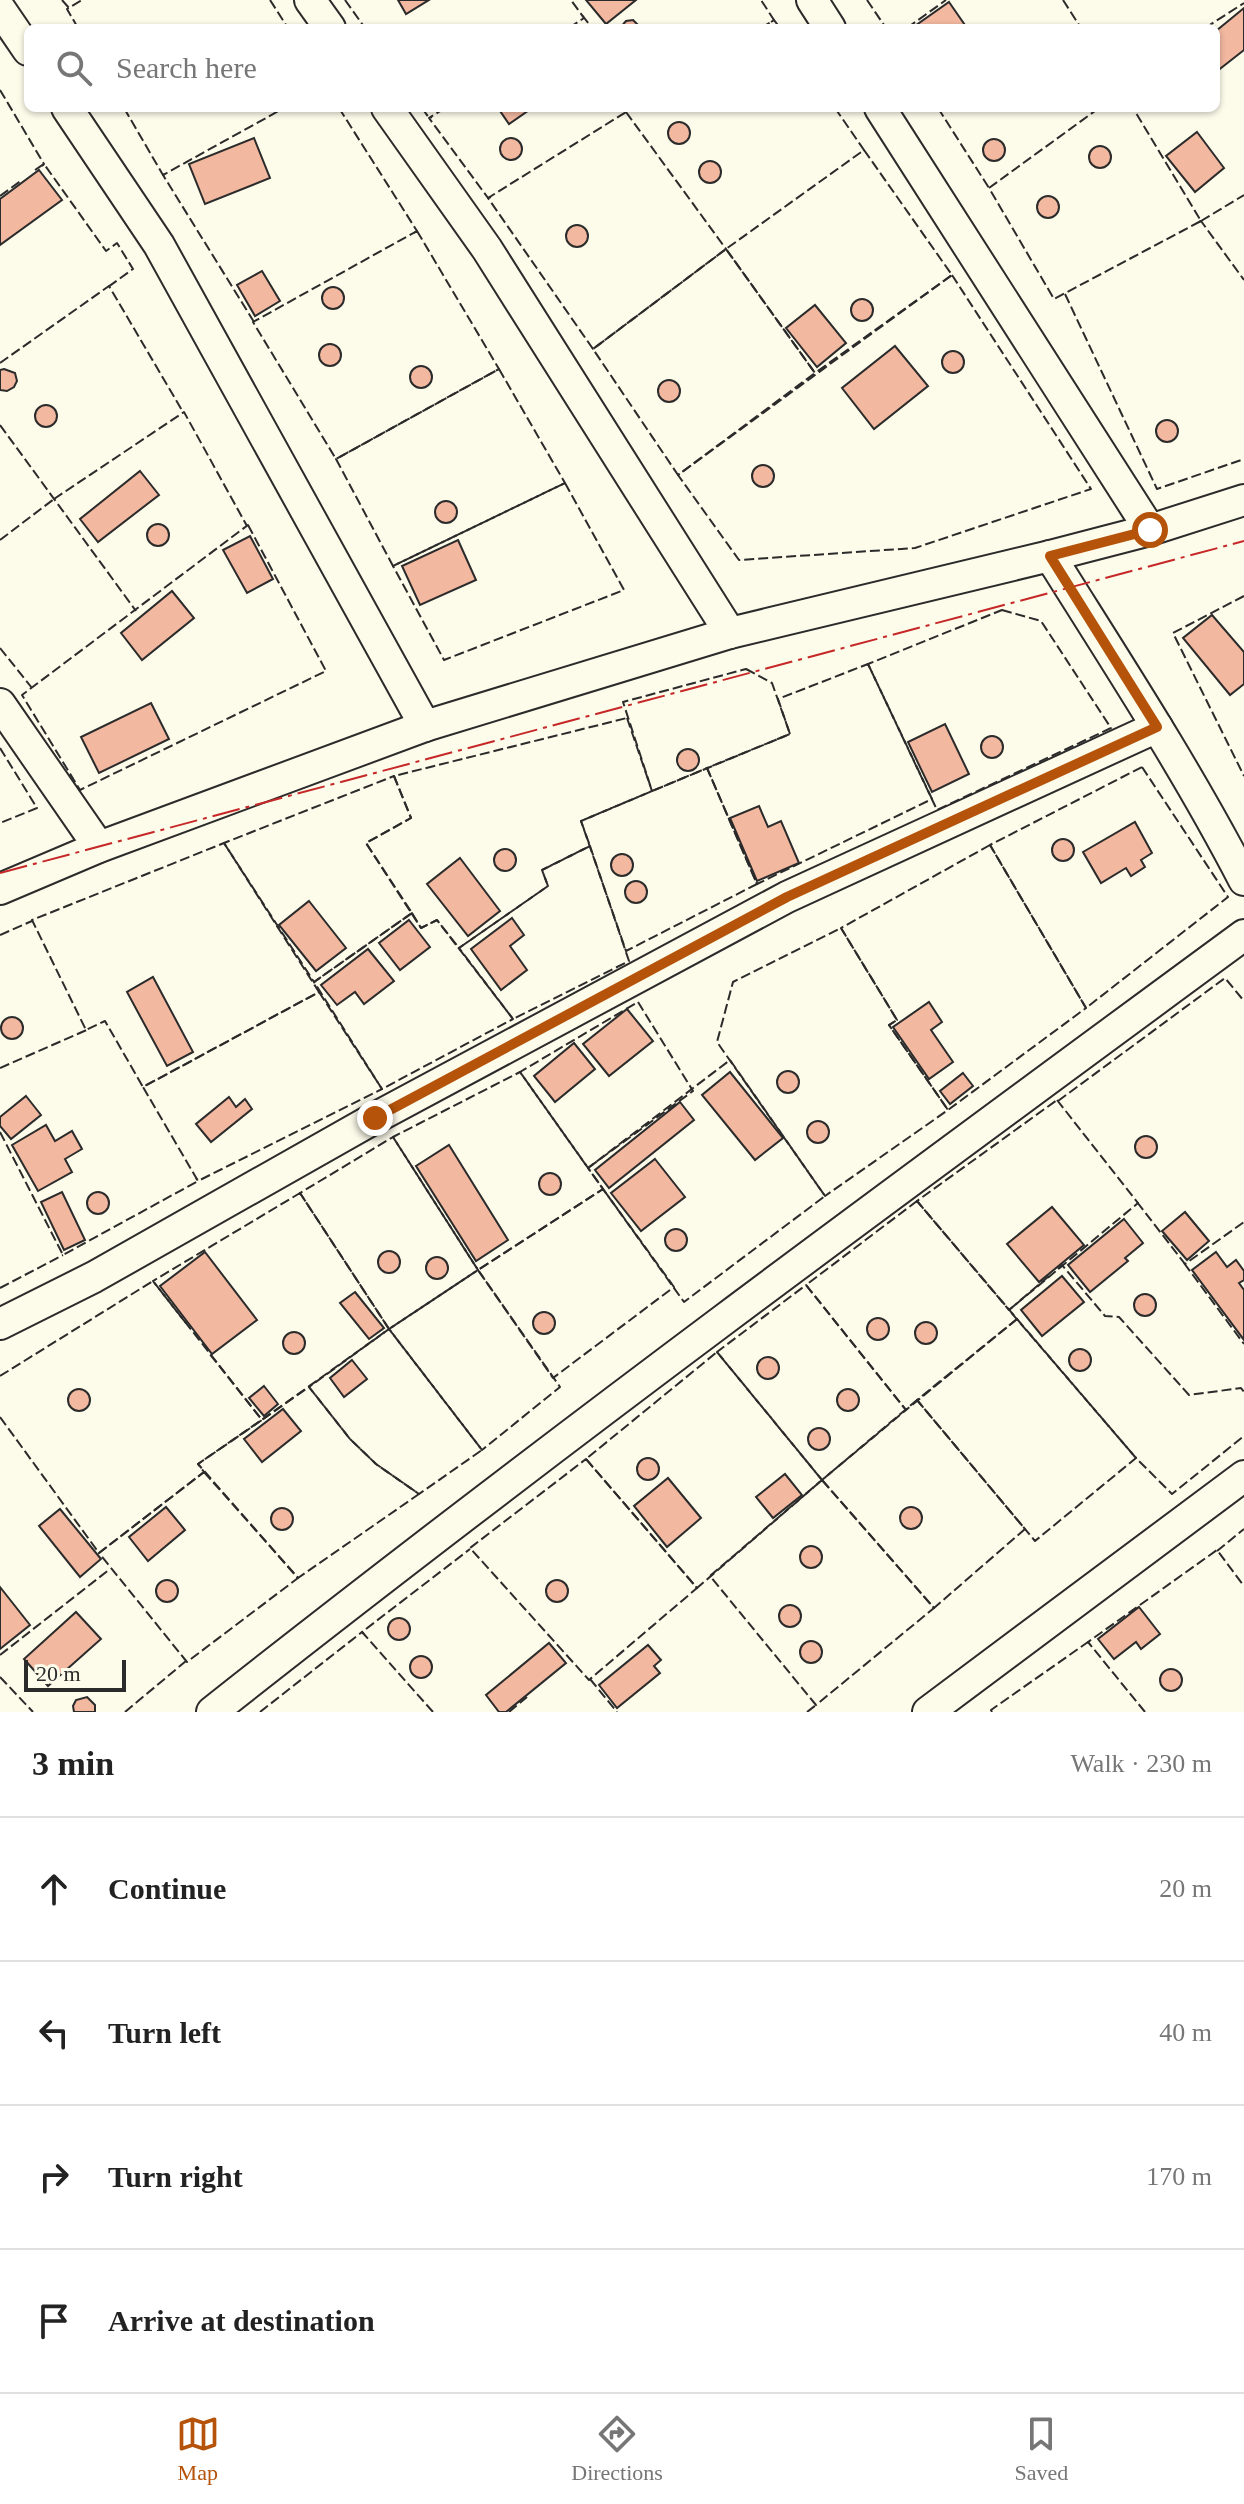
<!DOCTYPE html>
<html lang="en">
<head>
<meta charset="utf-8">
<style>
	:root { --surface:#fff; --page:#f2f2f2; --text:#222; --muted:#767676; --line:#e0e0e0; --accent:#b45309 }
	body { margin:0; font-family:Georgia,serif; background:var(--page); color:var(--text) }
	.scale { position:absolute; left:24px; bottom:20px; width:102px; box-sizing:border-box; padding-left:8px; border:4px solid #2b2b2b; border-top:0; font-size:22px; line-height:28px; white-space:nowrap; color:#2b2b2b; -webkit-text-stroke:6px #fdfbea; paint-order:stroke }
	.stop { position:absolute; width:24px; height:24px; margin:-18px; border:6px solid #b45309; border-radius:50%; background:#fff }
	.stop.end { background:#b45309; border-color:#fff; box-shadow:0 2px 8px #0008 }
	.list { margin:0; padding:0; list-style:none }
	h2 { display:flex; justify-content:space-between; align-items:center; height:104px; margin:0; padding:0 32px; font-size:34px }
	h2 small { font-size:26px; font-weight:400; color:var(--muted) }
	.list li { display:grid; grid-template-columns:52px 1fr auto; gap:24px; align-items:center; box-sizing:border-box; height:144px; padding:0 32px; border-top:2px solid var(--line) }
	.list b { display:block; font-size:30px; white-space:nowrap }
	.list em { font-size:26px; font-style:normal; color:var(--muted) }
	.icon { flex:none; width:44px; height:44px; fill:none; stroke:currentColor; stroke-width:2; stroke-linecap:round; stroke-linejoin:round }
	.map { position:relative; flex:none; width:1244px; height:1712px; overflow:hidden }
	.search { position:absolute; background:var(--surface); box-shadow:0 2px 6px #0004; left:24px; right:24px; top:24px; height:88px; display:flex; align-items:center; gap:20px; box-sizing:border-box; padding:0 28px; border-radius:12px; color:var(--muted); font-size:30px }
	.sheet { height:680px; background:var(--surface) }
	nav { display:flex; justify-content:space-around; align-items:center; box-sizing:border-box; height:112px; border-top:2px solid var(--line); background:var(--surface); font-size:22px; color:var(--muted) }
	nav a { display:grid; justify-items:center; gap:4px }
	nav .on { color:var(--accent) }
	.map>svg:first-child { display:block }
	.building { fill:#f2b8a0; stroke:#2b2b2b; stroke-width:2 }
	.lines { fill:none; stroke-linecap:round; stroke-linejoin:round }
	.street-casing { stroke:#2b2b2b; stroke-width:34 }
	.street { stroke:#fdfbea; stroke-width:30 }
	.fence { stroke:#2b2b2b; stroke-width:2; stroke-dasharray:10 4; stroke-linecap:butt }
	.power { stroke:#c62828; stroke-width:2; stroke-dasharray:28 6 4 6; stroke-linecap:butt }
	.route { stroke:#b45309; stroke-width:10 }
</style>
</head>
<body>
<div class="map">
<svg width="1244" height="1712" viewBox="0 0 1244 1712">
	<rect width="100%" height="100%" fill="#fdfbea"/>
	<g class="building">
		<polygon points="398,0 429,0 406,14"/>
		<polygon points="586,0 636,0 606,24"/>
		<polygon points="949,2 967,28 912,28"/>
		<polygon points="1244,8 1244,50 1216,72 1216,31"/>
		<polygon points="633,20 641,28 620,28 626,21"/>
		<polygon points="498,108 532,108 509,124"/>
		<circle cx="679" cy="133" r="11"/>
		<polygon points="1197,132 1224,168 1195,192 1166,156"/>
		<circle cx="511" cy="149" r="11"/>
		<polygon points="254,138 270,178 205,204 189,164"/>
		<circle cx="994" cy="150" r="11"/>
		<circle cx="1100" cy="157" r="11"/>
		<circle cx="710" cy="172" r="11"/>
		<polygon points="39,170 62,200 0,245 0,199"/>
		<circle cx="1048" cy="207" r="11"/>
		<circle cx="577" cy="236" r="11"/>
		<polygon points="262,271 280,301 255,316 237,285"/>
		<circle cx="333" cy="298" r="11"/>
		<circle cx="862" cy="310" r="11"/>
		<polygon points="815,305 846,343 817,367 786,328"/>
		<circle cx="330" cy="355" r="11"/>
		<polygon points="895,346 928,386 874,429 842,388"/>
		<circle cx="953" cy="362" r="11"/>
		<circle cx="421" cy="377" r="11"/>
		<polygon points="4,369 15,373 17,381 14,387 7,391 0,390 0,370"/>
		<circle cx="669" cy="391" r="11"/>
		<circle cx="46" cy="416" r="11"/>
		<circle cx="1167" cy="431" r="11"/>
		<circle cx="763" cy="476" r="11"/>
		<polygon points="140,471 159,495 98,542 80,519"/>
		<circle cx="446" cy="512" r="11"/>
		<circle cx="158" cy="535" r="11"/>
		<polygon points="250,536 273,579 247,593 223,550"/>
		<polygon points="458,540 476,580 420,605 402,566"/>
		<polygon points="172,591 194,618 142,660 121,633"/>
		<polygon points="1212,615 1244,652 1244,684 1230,695 1183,638"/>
		<polygon points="151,703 169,739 99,773 81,737"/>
		<polygon points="945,724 969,774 932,792 908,742"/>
		<circle cx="992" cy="747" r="11"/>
		<circle cx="688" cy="760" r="11"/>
		<polygon points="759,806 768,827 781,821 799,863 757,881 730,818"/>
		<polygon points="1135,822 1152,853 1141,860 1145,867 1131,876 1126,868 1101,883 1083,852"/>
		<circle cx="1063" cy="850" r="11"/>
		<circle cx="505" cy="860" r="11"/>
		<circle cx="622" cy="865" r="11"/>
		<polygon points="460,858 500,911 468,936 427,884"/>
		<circle cx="636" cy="892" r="11"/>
		<polygon points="309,901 346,948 316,971 279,925"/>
		<polygon points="512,918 524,935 510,946 527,970 501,990 471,949"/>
		<polygon points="409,920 430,947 400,970 379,943"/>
		<polygon points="368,949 394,981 364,1004 355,992 337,1005 321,985"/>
		<polygon points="153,977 193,1052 167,1066 127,992"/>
		<polygon points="929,1002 942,1022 931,1030 953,1062 929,1079 893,1027"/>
		<polygon points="627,1009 653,1041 609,1076 583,1044"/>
		<circle cx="12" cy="1028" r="11"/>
		<polygon points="574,1043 595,1069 555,1102 534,1076"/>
		<circle cx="788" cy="1082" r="11"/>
		<polygon points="730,1072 783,1138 755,1160 702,1095"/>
		<polygon points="963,1073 973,1086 950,1104 940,1091"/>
		<polygon points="26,1096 41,1115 11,1139 0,1126 0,1117"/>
		<polygon points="229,1097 236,1107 245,1099 252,1109 211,1142 196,1124"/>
		<polygon points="680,1102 694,1120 609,1188 595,1170"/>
		<circle cx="818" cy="1132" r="11"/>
		<polygon points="46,1125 55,1141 72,1131 82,1149 65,1159 72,1172 38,1191 12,1145"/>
		<circle cx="1146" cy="1147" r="11"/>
		<polygon points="449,1145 508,1240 476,1261 416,1166"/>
		<polygon points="655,1159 685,1197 641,1231 611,1193"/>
		<circle cx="550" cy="1184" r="11"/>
		<circle cx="98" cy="1203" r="11"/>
		<polygon points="62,1192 85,1240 64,1250 41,1202"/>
		<polygon points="1052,1207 1084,1245 1039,1282 1007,1244"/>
		<polygon points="1185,1212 1209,1241 1187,1260 1162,1231"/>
		<polygon points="1124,1219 1143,1243 1125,1258 1128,1261 1090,1292 1068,1265"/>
		<circle cx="676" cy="1240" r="11"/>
		<circle cx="389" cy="1262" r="11"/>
		<polygon points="205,1252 257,1320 212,1354 160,1286"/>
		<polygon points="1216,1252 1227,1267 1236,1260 1244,1271 1244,1280 1239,1283 1244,1290 1244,1340 1192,1270"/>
		<circle cx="437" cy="1268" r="11"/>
		<polygon points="1062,1276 1084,1302 1042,1336 1021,1310"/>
		<polygon points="355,1292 384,1328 369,1339 340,1303"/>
		<circle cx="1145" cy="1305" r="11"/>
		<circle cx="544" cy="1323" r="11"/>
		<circle cx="878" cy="1329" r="11"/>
		<circle cx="926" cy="1333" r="11"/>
		<circle cx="294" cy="1343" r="11"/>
		<circle cx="1080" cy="1360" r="11"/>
		<circle cx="768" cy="1368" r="11"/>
		<polygon points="352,1360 367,1379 344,1397 330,1378"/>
		<polygon points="264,1386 278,1404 264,1416 249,1398"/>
		<circle cx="79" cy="1400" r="11"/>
		<circle cx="848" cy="1400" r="11"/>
		<polygon points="283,1409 301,1431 262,1462 244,1439"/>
		<circle cx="819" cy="1439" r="11"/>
		<circle cx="648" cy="1469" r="11"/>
		<polygon points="785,1474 802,1495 773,1518 756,1497"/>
		<polygon points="668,1478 701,1518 667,1547 634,1506"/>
		<circle cx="911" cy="1518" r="11"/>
		<polygon points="166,1507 185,1530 148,1561 129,1537"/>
		<circle cx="282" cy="1519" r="11"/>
		<polygon points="60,1509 101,1559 80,1577 39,1526"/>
		<circle cx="811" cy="1557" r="11"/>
		<circle cx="557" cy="1591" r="11"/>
		<circle cx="167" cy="1591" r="11"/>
		<polygon points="0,1587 30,1625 0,1649"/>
		<circle cx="790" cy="1616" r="11"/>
		<polygon points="1139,1607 1160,1634 1141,1649 1136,1642 1114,1659 1098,1639"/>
		<polygon points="76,1612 101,1639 48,1686 24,1659"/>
		<circle cx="399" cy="1629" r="11"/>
		<circle cx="811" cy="1652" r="11"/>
		<polygon points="549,1643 566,1663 506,1712 499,1712 486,1695"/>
		<polygon points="648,1645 661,1660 654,1666 660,1673 617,1708 599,1685"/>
		<circle cx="421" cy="1667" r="11"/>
		<circle cx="1171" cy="1680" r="11"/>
		<polygon points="87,1697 95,1705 95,1712 74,1712 73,1706 76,1700"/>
	</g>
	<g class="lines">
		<defs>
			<g id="street">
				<polyline points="310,0 330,28"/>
				<polyline points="812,0 830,28"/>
				<polyline points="0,9 28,50"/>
				<polyline points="67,108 159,245 425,726"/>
				<polyline points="387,108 487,249 730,633"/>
				<polyline points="880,108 1150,530"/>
				<path d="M1050 556C1117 663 1186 768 1244 880"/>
				<polyline points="0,704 99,847"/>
				<polyline points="0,889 99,847 425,726 730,633 1050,556 1150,530 1244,500"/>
				<polyline points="0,1324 94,1277 375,1118 787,897 1157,727"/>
				<path d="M212 1712C550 1445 897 1190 1244 935"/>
				<polyline points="928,1712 1244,1476"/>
			</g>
		</defs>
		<use href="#street" class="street-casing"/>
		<use href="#street" class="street"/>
		<g class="fence">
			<polyline points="62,0 69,8"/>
			<polyline points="270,0 288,28"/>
			<polyline points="345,0 365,28"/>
			<polyline points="867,0 886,28"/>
			<polyline points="1063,0 1081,28"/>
			<polyline points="582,15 592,28"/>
			<polyline points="771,22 774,20 780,28"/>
			<polyline points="78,28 67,9 82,0"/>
			<polyline points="569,28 584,18 571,0"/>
			<polyline points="761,28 774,20 761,0"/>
			<polyline points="907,28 946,0"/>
			<polyline points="1205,28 1244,3"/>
			<polyline points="0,90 44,164 42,166"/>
			<polyline points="124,108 163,175 165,174"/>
			<polyline points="339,108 417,231 414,233"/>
			<polyline points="422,108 429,118 432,117"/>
			<polyline points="445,108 429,118 488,198 491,197"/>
			<polyline points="835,108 864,150 861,153"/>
			<polyline points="938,108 989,188"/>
			<polyline points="1099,108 989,188 1054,299 1201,221 1133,108"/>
			<polygon points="626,112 726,249 593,349 488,198"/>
			<polygon points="864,150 952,275 815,373 726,249"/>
			<polyline points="35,170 44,164 106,251 117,243 133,269 108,287"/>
			<polyline points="0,196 22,180"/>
			<polyline points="1201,221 1244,195"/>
			<polyline points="1199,222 1201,221 1244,280"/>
			<polygon points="417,231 499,369 336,459 253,322"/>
			<polygon points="726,249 815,373 678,475 593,349"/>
			<polygon points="952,275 1091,489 915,548 739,560 678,475"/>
			<polyline points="1065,294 1157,489 1244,459"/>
			<polyline points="254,322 163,175 284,108"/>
			<polyline points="0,363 109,286 183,412"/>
			<polygon points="499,369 565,483 393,566 336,459"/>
			<polyline points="0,425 136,611"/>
			<polygon points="565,483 624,590 444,660 393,566"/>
			<polyline points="54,499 184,412 247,526"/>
			<polygon points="248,525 326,671 80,790 22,695"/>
			<polyline points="0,540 54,499"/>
			<polyline points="1244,596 1173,633 1244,776"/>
			<polygon points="1002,610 1041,621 1111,728 937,810 868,664"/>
			<polyline points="0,648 32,688"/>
			<polygon points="868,664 932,799 757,884 707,768 790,734 778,699"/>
			<polygon points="746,669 772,683 790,734 652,791 623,702"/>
			<polygon points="627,718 652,791 581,821 590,846 542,870 548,886 459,948 437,920 421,928 366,843 411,818 394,776"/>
			<polyline points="0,748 37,808 0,823"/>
			<polygon points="1142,767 1228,897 1086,1008 990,845"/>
			<polygon points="707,768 757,884 626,951 581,821"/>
			<polygon points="394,776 411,818 366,843 412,913 314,982 224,843"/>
			<polygon points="224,843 319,992 143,1087 105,1021 86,1030 32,920"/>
			<polygon points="990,845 1086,1008 948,1110 889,1025 897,1020 841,928"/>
			<polygon points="590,846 629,961 513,1019 459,948 548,886 542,870"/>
			<polygon points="412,913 421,928 437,920 513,1019 382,1089 314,982"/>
			<polygon points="841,928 897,1020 889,1025 948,1110 825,1196 717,1042 733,982"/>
			<polyline points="0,935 32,921"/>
			<polygon points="319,992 382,1089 198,1181 143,1087"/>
			<polygon points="638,1002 693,1091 588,1168 520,1072"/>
			<polygon points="730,1060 825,1196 684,1302 588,1168"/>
			<polyline points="0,1068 89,1029"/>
			<polygon points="520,1072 603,1189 478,1270 393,1137"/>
			<polygon points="1057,1100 1138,1203 1009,1310 917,1201"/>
			<polyline points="1058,1101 1225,978 1244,1001"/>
			<polyline points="0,1132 63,1255 198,1181 196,1178"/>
			<polygon points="393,1137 478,1270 389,1329 300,1193"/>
			<polygon points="603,1189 674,1287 553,1378 478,1270"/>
			<polygon points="300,1193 389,1329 262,1420 153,1281"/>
			<polygon points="917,1201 1017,1319 906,1410 806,1285"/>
			<polyline points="1137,1202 1185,1264 1244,1222"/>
			<polyline points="1184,1263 1244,1344"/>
			<polyline points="1058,1269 1062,1265 1105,1316 1119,1317 1189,1395 1241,1388 1244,1392"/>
			<polygon points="478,1270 560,1387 482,1450 389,1329"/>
			<polyline points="1049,1276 1009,1310 1136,1458 1172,1494 1244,1436"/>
			<polygon points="806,1285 906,1410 822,1480 717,1352"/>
			<polyline points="0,1288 63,1255"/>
			<polygon points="1017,1319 1136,1458 1035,1541 917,1400"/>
			<polygon points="389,1329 482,1450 419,1494 376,1464 350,1439 309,1387"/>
			<polygon points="717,1352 822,1480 697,1588 586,1459"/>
			<polyline points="0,1376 153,1281 189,1327"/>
			<polygon points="309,1387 350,1439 376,1464 419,1494 298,1578 198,1464"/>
			<polygon points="917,1400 1025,1529 934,1608 822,1480"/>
			<polyline points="0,1417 99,1553 204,1472 198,1464 262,1420 209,1353"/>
			<polygon points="586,1459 697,1588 589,1680 470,1548"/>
			<polygon points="204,1472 298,1578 187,1662 99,1553"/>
			<polygon points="822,1480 934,1608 816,1705 710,1576"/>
			<polyline points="1217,1551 1244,1529"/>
			<polyline points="0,1655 110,1569"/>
			<polyline points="0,1677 33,1712"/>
			<polyline points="590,1679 617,1712"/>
			<polyline points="125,1712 186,1661"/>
			<polyline points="260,1712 362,1632 364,1634"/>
			<polyline points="433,1712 362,1632 470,1549"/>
			<polyline points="509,1712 527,1697"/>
			<polyline points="807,1712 816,1705 815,1703"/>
			<polyline points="992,1712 991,1710 1088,1642 1090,1644"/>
			<polyline points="1145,1712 1088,1642 1217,1550 1244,1586"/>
		</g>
		<polyline class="power" points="0,873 1244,541"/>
	</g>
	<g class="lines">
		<polyline class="route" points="375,1118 787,897 1157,727 1050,556 1150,530"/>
	</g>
</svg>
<div class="scale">20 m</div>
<div class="stop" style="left:1150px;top:530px"></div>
<div class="stop end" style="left:375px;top:1118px"></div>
<div class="search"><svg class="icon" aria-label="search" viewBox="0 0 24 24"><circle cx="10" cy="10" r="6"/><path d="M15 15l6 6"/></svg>Search here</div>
</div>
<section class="sheet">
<h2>3 min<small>Walk · 230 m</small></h2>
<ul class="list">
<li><svg class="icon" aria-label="ahead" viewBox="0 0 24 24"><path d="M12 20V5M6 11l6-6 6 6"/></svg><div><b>Continue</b></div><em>20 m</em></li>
<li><svg class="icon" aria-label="left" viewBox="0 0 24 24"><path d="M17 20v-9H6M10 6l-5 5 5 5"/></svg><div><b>Turn left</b></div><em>40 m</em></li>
<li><svg class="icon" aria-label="right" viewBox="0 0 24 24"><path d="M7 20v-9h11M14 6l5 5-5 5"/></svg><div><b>Turn right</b></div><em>170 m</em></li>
<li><svg class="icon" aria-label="arrive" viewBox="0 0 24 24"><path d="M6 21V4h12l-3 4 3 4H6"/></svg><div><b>Arrive at destination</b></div></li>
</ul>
</section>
<nav>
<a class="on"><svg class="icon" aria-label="map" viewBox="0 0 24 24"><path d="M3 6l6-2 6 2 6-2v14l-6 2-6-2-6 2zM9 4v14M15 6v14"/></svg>Map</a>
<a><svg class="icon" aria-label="directions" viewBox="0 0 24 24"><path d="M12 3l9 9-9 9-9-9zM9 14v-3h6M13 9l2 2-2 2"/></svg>Directions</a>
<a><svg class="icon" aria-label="saved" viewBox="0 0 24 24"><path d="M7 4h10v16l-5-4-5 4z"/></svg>Saved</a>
</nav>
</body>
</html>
